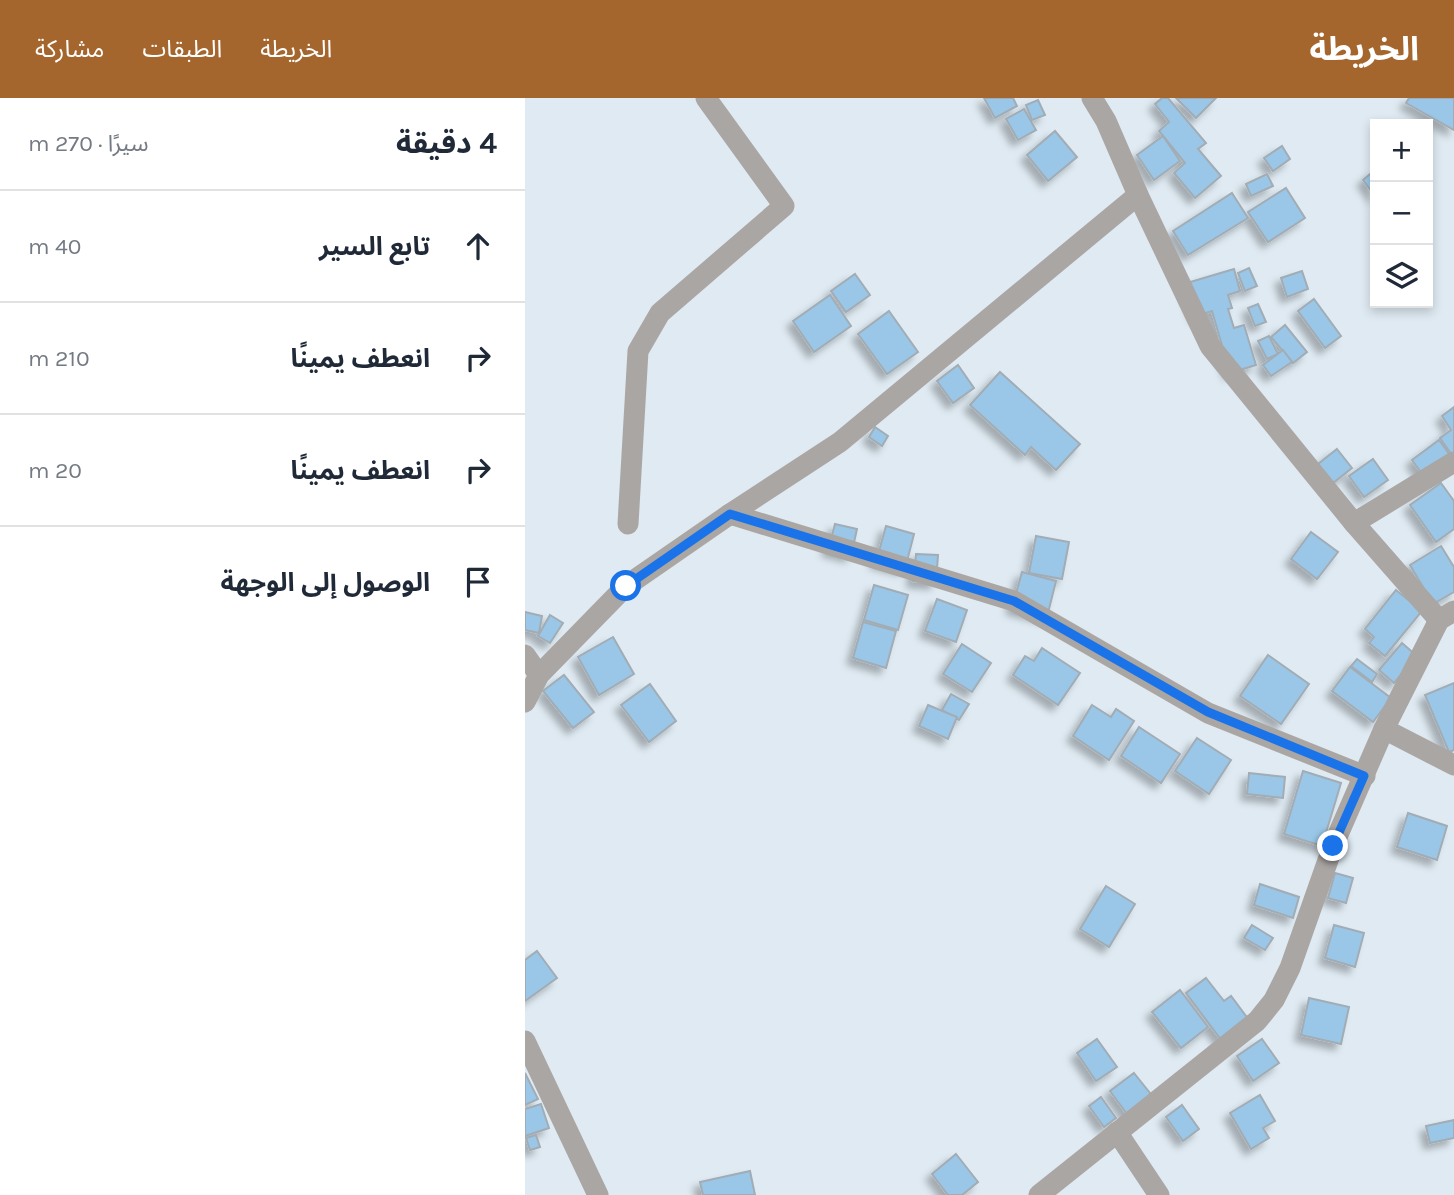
<!DOCTYPE html>
<html lang="ar">
<head>
<meta charset="utf-8">
<style>
	:root { --surface:#fff; --page:#f6f6f7; --text:#1f2937; --muted:#747a83; --line:#e0e1e3; --accent:#a5662d }
	body { margin:0; font-family:Karla,"Noto Sans Arabic",sans-serif; background:var(--page); color:var(--text); direction:rtl }
	.controls { position:absolute; right:21px; top:21px; display:grid; overflow:hidden; border-radius:0px; box-shadow:0 4px 10px #0003 }
	.controls button { width:63px; height:63px; display:grid; place-items:center; padding:0; border:0; border-bottom:2px solid var(--line); background:var(--surface); color:var(--text); font:35px sans-serif }
	.stop { position:absolute; width:21px; height:21px; margin:-16px; border:5px solid #1a73e8; border-radius:50%; background:#fff }
	.stop.end { background:#1a73e8; border-color:#fff; box-shadow:0 2px 7px #0008 }
	.list { margin:0; padding:0; list-style:none }
	h2 { display:flex; justify-content:space-between; align-items:center; height:91px; margin:0; padding:0 28px; font-size:30px }
	h2 small { font-size:23px; font-weight:400; color:var(--muted) }
	.list li { display:grid; grid-template-columns:46px 1fr auto; gap:21px; align-items:center; box-sizing:border-box; height:112px; padding:0 28px; border-top:2px solid var(--line) }
	.list b { display:block; font-size:26px; white-space:nowrap }
	.list em { font-size:23px; font-style:normal; color:var(--muted) }
	.icon { flex:none; width:38px; height:38px; fill:none; stroke:currentColor; stroke-width:2; stroke-linecap:round; stroke-linejoin:round }
	.map { position:relative; flex:none; width:929px; height:1097px; overflow:hidden; direction:ltr }
	header { display:flex; align-items:center; gap:42px; box-sizing:border-box; height:98px; padding:0 35px; background:var(--accent); color:#fff }
	header strong { font-size:33px }
	nav { display:flex; gap:38px; margin-inline-start:auto; font-size:24px }
	main { display:flex }
	aside { flex:1; background:var(--surface) }
	.map>svg:first-child { display:block }
	.building { fill:#9ac7e8; stroke:#a2acb4; stroke-width:2; filter:url(#shadow) }
	.lines { fill:none; stroke-linecap:round; stroke-linejoin:round }
	.minor { stroke:#aaa6a3; stroke-width:21 }
	.route { stroke:#1a73e8; stroke-width:9 }
</style>
</head>
<body>
<header>
<strong>الخريطة</strong>
<nav><a>الخريطة</a><a>الطبقات</a><a>مشاركة</a></nav>
</header>
<main>
<div class="map">
<svg width="929" height="1097" viewBox="0 0 929 1097">
	<defs>
		<filter id="shadow"><feDropShadow dx="-6" dy="6" stdDeviation="3.5" flood-color="#0004"/></filter>
	</defs>
	<rect width="100%" height="100%" fill="#dfeaf2"/>
	<g class="building">
		<polygon points="459,0 488,0 492,8 470,20"/>
		<polygon points="637,0 643,0 681,45 673,51 696,78 670,100 649,75 660,65 634,33 644,24 630,6"/>
		<polygon points="651,0 691,0 671,20"/>
		<polygon points="884,0 929,0 929,32 881,5"/>
		<polygon points="513,2 520,17 507,22 501,7"/>
		<polygon points="499,11 511,32 493,42 481,21"/>
		<polygon points="530,33 552,59 523,83 502,57"/>
		<polygon points="638,38 655,63 629,82 612,57"/>
		<polygon points="757,48 765,61 748,73 739,60"/>
		<polygon points="850,72 850,98 838,82"/>
		<polygon points="742,76 748,88 726,98 721,86"/>
		<polygon points="761,90 780,120 743,144 723,114"/>
		<polygon points="707,95 723,120 663,157 648,133"/>
		<polygon points="724,170 732,188 720,193 713,175"/>
		<polygon points="709,171 715,193 703,197 707,210 703,211 709,230 719,227 731,267 705,275 687,213 672,218 662,185"/>
		<polygon points="777,173 783,191 762,199 756,180"/>
		<polygon points="330,176 345,197 321,214 306,193"/>
		<polygon points="305,197 326,228 289,254 268,223"/>
		<polygon points="789,201 816,238 800,250 773,213"/>
		<polygon points="733,206 741,224 730,228 723,210"/>
		<polygon points="364,213 393,254 362,276 333,236"/>
		<polygon points="760,227 782,254 768,265 746,239"/>
		<polygon points="744,238 753,256 742,261 733,243"/>
		<polygon points="758,252 767,264 746,278 738,267"/>
		<polygon points="433,267 449,290 428,305 412,283"/>
		<polygon points="475,274 555,346 531,372 506,349 500,357 445,307"/>
		<polygon points="929,309 929,360 915,340 926,332 917,318"/>
		<polygon points="350,329 363,338 357,348 344,339"/>
		<polygon points="914,342 927,360 900,380 887,362"/>
		<polygon points="812,351 827,370 808,385 793,366"/>
		<polygon points="848,361 863,382 839,399 824,378"/>
		<polygon points="916,385 929,403 929,431 911,444 885,407"/>
		<polygon points="310,426 332,431 326,458 303,452"/>
		<polygon points="361,428 389,436 380,471 351,464"/>
		<polygon points="786,434 813,454 792,481 766,461"/>
		<polygon points="511,438 544,444 537,481 504,475"/>
		<polygon points="916,448 929,469 929,494 908,506 885,467"/>
		<polygon points="391,456 413,457 411,485 388,483"/>
		<polygon points="497,474 531,483 522,519 487,510"/>
		<polygon points="349,487 383,497 373,532 339,522"/>
		<polygon points="871,492 897,513 860,558 844,545 849,539 840,531"/>
		<polygon points="412,501 442,512 431,544 400,533"/>
		<polygon points="0,514 17,518 14,535 0,532"/>
		<polygon points="25,517 38,525 25,545 13,538"/>
		<polygon points="338,524 371,533 361,570 328,560"/>
		<polygon points="88,539 109,576 74,597 53,559"/>
		<polygon points="877,545 892,558 869,585 854,572"/>
		<polygon points="437,546 466,565 447,594 418,576"/>
		<polygon points="517,550 555,575 533,607 488,577 500,558 509,563"/>
		<polygon points="743,557 784,586 756,626 715,598"/>
		<polygon points="832,561 852,576 847,584 826,568"/>
		<polygon points="825,569 866,600 848,624 807,593"/>
		<polygon points="39,577 69,614 48,630 18,593"/>
		<polygon points="929,585 929,652 924,654 900,597"/>
		<polygon points="125,586 151,623 124,644 96,607"/>
		<polygon points="426,596 444,606 434,622 417,612"/>
		<polygon points="403,607 432,619 423,641 394,628"/>
		<polygon points="567,607 586,619 591,611 609,623 584,662 548,638"/>
		<polygon points="614,629 655,656 636,685 596,658"/>
		<polygon points="672,640 706,662 684,696 650,673"/>
		<polygon points="778,673 816,685 797,748 759,736"/>
		<polygon points="724,675 760,679 758,700 722,696"/>
		<polygon points="883,715 922,728 912,762 872,749"/>
		<polygon points="810,775 828,780 821,805 803,800"/>
		<polygon points="735,786 774,799 768,820 729,807"/>
		<polygon points="581,788 610,806 584,849 555,831"/>
		<polygon points="727,827 748,840 740,852 719,840"/>
		<polygon points="809,827 839,835 830,869 800,860"/>
		<polygon points="12,853 32,880 0,903 0,862"/>
		<polygon points="681,880 699,903 706,898 724,922 697,943 661,895"/>
		<polygon points="655,892 683,929 656,950 627,914"/>
		<polygon points="784,900 824,909 816,946 776,937"/>
		<polygon points="572,941 592,969 571,983 552,955"/>
		<polygon points="737,941 754,965 728,983 712,958"/>
		<polygon points="0,975 13,1001 0,1007"/>
		<polygon points="609,975 629,1000 605,1020 585,993"/>
		<polygon points="735,997 750,1023 738,1030 744,1040 726,1051 705,1015"/>
		<polygon points="576,999 591,1020 579,1029 564,1008"/>
		<polygon points="16,1006 24,1030 0,1038 0,1011"/>
		<polygon points="657,1007 674,1031 658,1043 641,1019"/>
		<polygon points="929,1022 929,1040 905,1045 901,1028"/>
		<polygon points="11,1037 15,1049 5,1052 1,1040"/>
		<polygon points="431,1056 453,1084 437,1097 423,1097 407,1076"/>
		<polygon points="225,1073 230,1097 178,1097 175,1084"/>
	</g>
	<g class="lines">
		<g class="minor">
			<polyline points="567,0 581,23 613,97 685,248 829,425 914,522"/>
			<polyline points="205,416 489,503 683,615 840,678"/>
			<polyline points="829,425 929,364"/>
			<polyline points="103,426 113,253 135,215 259,108 181,0"/>
			<polyline points="0,557 14,577"/>
			<polyline points="0,604 14,577 101,488 205,416 315,344 613,97"/>
			<polyline points="859,631 929,667"/>
			<polyline points="0,943 73,1097"/>
			<polyline points="592,1034 634,1097"/>
			<polyline points="514,1097 732,923 749,902 765,870 808,748 859,631 914,522 929,513"/>
		</g>
	</g>
	<g class="lines">
		<polyline class="route" points="101,488 205,416 489,503 683,614 839,678 808,748"/>
	</g>
</svg>
<div class="controls">
<button>+</button>
<button>−</button>
<button><svg class="icon" aria-label="layers" viewBox="0 0 24 24"><path d="M12 4l9 5-9 5-9-5zM3 14l9 5 9-5"/></svg></button>
</div>
<div class="stop" style="left:101px;top:488px"></div>
<div class="stop end" style="left:808px;top:748px"></div>
</div>
<aside>
<h2>4 دقيقة<small>سيرًا · 270 m</small></h2>
<ul class="list">
<li><svg class="icon" aria-label="ahead" viewBox="0 0 24 24"><path d="M12 20V5M6 11l6-6 6 6"/></svg><div><b>تابع السير</b></div><em>40 m</em></li>
<li><svg class="icon" aria-label="right" viewBox="0 0 24 24"><path d="M7 20v-9h11M14 6l5 5-5 5"/></svg><div><b>انعطف يمينًا</b></div><em>210 m</em></li>
<li><svg class="icon" aria-label="right" viewBox="0 0 24 24"><path d="M7 20v-9h11M14 6l5 5-5 5"/></svg><div><b>انعطف يمينًا</b></div><em>20 m</em></li>
<li><svg class="icon" aria-label="arrive" viewBox="0 0 24 24"><path d="M6 21V4h12l-3 4 3 4H6"/></svg><div><b>الوصول إلى الوجهة</b></div></li>
</ul>
</aside>
</main>
</body>
</html>
